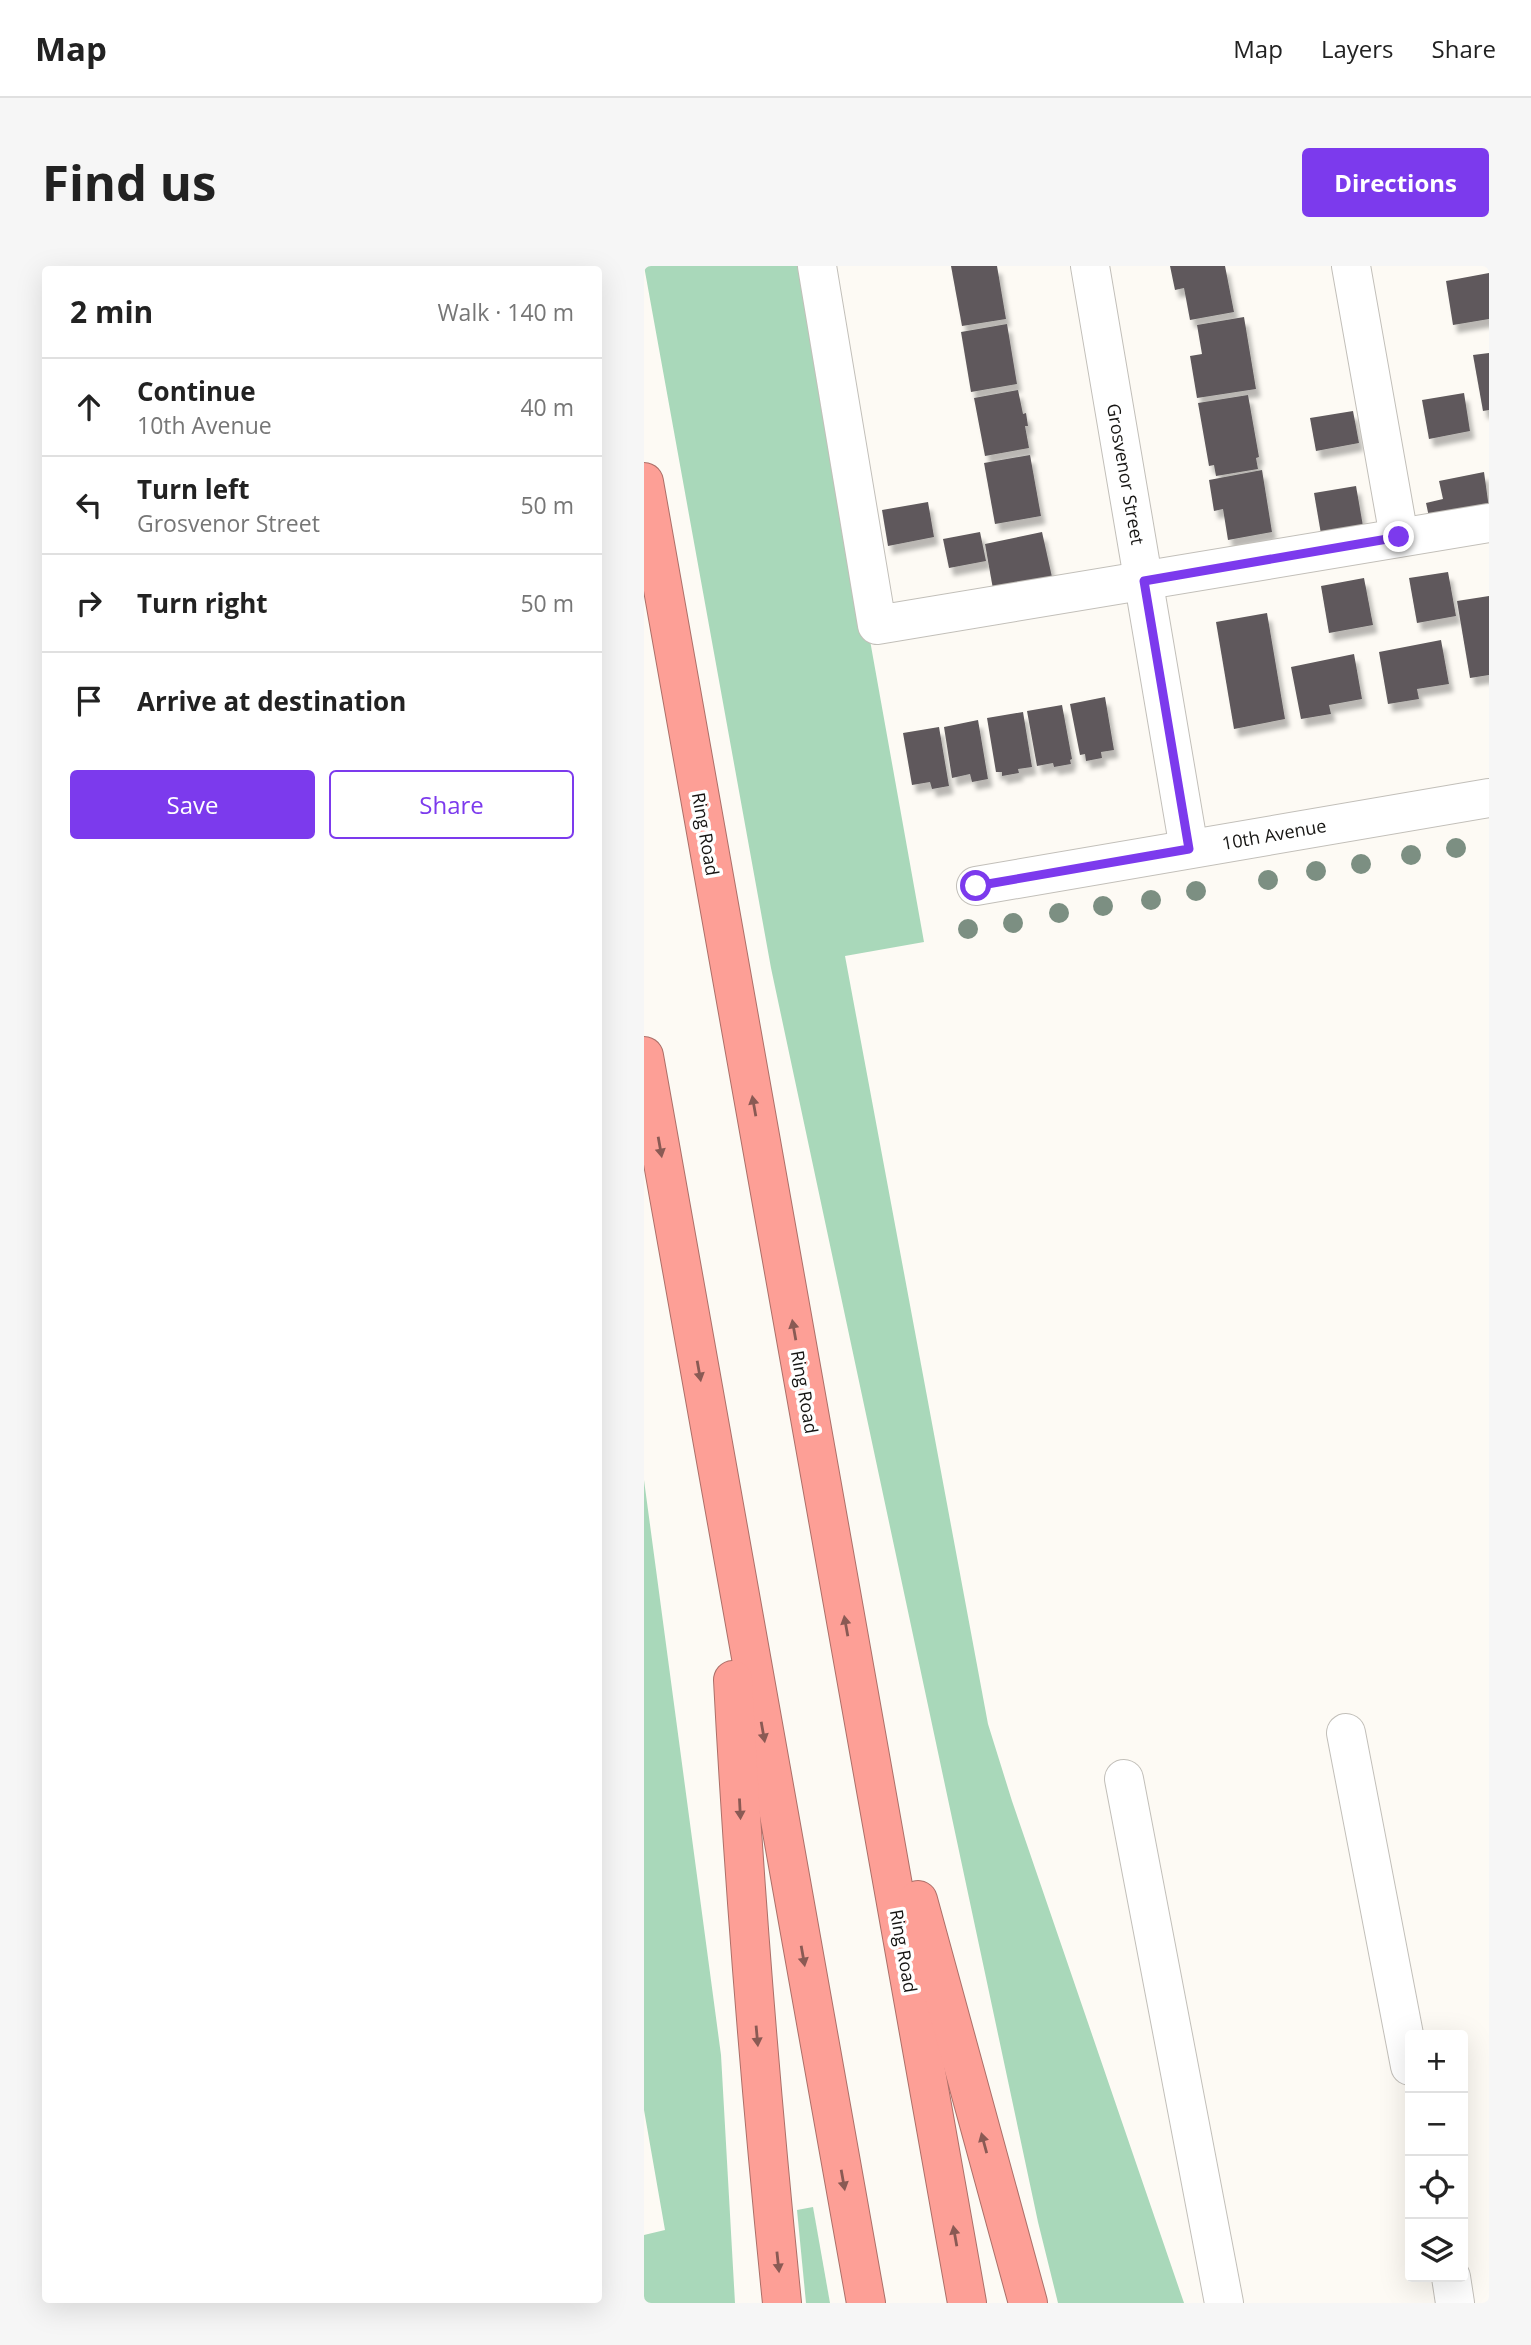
<!DOCTYPE html>
<html lang="en">
<head>
<meta charset="utf-8">
<style>
	:root { --surface:#fff; --page:#f6f6f6; --text:#222; --muted:#767676; --line:#e0e0e0; --accent:#7c3aed }
	body { margin:0; font-family:"Open Sans",sans-serif; background:var(--page); color:var(--text) }
	.controls { position:absolute; right:21px; bottom:21px; display:grid; overflow:hidden; border-radius:7px; box-shadow:0 7px 28px #0002 }
	.controls button { width:63px; height:63px; display:grid; place-items:center; padding:0; border:0; border-bottom:2px solid var(--line); background:var(--surface); color:var(--text); font:35px sans-serif }
	.stop { position:absolute; width:21px; height:21px; margin:-16px; border:5px solid #7c3aed; border-radius:50%; background:#fff }
	.stop.end { background:#7c3aed; border-color:#fff; box-shadow:0 2px 7px #0008 }
	.list { margin:0; padding:0; list-style:none }
	h2 { display:flex; justify-content:space-between; align-items:center; height:91px; margin:0; padding:0 28px; font-size:30px }
	h2 small { font-size:23px; font-weight:400; color:var(--muted) }
	.list li { display:grid; grid-template-columns:46px 1fr auto; gap:21px; align-items:center; box-sizing:border-box; height:98px; padding:0 28px; border-top:2px solid var(--line) }
	.list b { display:block; font-size:26px; white-space:nowrap }
	.list p { margin:0; font-size:23px; white-space:nowrap; color:var(--muted) }
	.list em { font-size:23px; font-style:normal; color:var(--muted) }
	.actions { display:flex; gap:14px; padding:21px 28px }
	.actions a { flex:1; padding:16px 0; border:2px solid var(--accent); border-radius:7px; text-align:center; font-size:24px; color:var(--accent) }
	.actions .main { background:var(--accent); color:#fff }
	.icon { flex:none; width:38px; height:38px; fill:none; stroke:currentColor; stroke-width:2; stroke-linecap:round; stroke-linejoin:round }
	.map { position:relative; flex:none; width:845px; height:2037px; overflow:hidden; border-radius:7px }
	header { display:flex; align-items:center; gap:42px; box-sizing:border-box; height:98px; padding:0 35px; background:var(--surface); border-bottom:2px solid var(--line) }
	header strong { font-size:33px }
	nav { display:flex; gap:38px; margin-inline-start:auto; font-size:24px }
	.intro { display:flex; align-items:center; justify-content:space-between; box-sizing:border-box; height:168px; padding:0 42px }
	h1 { margin:0; font-size:49px }
	.button { padding:18px 32px; border-radius:7px; background:var(--accent); color:#fff; font-size:24px; font-weight:700 }
	main { display:flex; gap:42px; padding:0 42px }
	aside { flex:1; background:var(--surface); border-radius:7px; box-shadow:0 7px 28px #0002 }
	.map>svg:first-child { display:block }
	.green { fill:#a9d8ba }
	.building { fill:#5e595b; filter:url(#shadow) }
	.lines { fill:none; stroke-linecap:round; stroke-linejoin:round }
	.minor-casing { stroke:#c2bfb9; stroke-width:40 }
	.highway-casing { stroke:#ac6f68; stroke-width:40 }
	.minor { stroke:#fff; stroke-width:38 }
	.highway { stroke:#fd9f96; stroke-width:38 }
	.tree { fill:#7c8f82 }
	.oneway { fill:#8a5a54 }
	.route { stroke:#7c3aed; stroke-width:9 }
	.labels { text-anchor:middle; dominant-baseline:central; stroke-width:7; stroke-linejoin:round; paint-order:stroke }
	.street-label { font-size:18px; fill:#161513; stroke:#fff }
</style>
</head>
<body>
<header>
<strong>Map</strong>
<nav><a>Map</a><a>Layers</a><a>Share</a></nav>
</header>
<div class="intro"><h1>Find us</h1><a class="button">Directions</a></div>
<main>
<aside>
<h2>2 min<small>Walk · 140 m</small></h2>
<ul class="list">
<li><svg class="icon" aria-label="ahead" viewBox="0 0 24 24"><path d="M12 20V5M6 11l6-6 6 6"/></svg><div><b>Continue</b><p>10th Avenue</p></div><em>40 m</em></li>
<li><svg class="icon" aria-label="left" viewBox="0 0 24 24"><path d="M17 20v-9H6M10 6l-5 5 5 5"/></svg><div><b>Turn left</b><p>Grosvenor Street</p></div><em>50 m</em></li>
<li><svg class="icon" aria-label="right" viewBox="0 0 24 24"><path d="M7 20v-9h11M14 6l5 5-5 5"/></svg><div><b>Turn right</b></div><em>50 m</em></li>
<li><svg class="icon" aria-label="arrive" viewBox="0 0 24 24"><path d="M6 21V4h12l-3 4 3 4H6"/></svg><div><b>Arrive at destination</b></div></li>
</ul>
<div class="actions"><a class="main">Save</a><a>Share</a></div>
</aside>
<div class="map">
<svg width="845" height="2037" viewBox="0 0 845 2037">
	<defs>
		<filter id="shadow"><feDropShadow dx="4.5" dy="8" stdDeviation="2" flood-color="#0004"/></filter>
	</defs>
	<rect width="100%" height="100%" fill="#fdfaf4"/>
	<g class="green">
		<polygon points="0,0 159,0 280,676 201,690 344,1458 368,1535 540,2037 414,2037 394,1956 127,702"/>
		<polygon points="0,1214 77,1789 91,2037 0,2037 0,1969 21,1964 0,1844"/>
		<polygon points="169,1941 186,2037 162,2037 153,1944"/>
	</g>
	<g class="building">
		<polygon points="307,0 353,0 362,53 318,60"/>
		<polygon points="526,0 581,0 590,46 546,54 540,22 531,24"/>
		<polygon points="845,7 845,53 809,59 802,15"/>
		<polygon points="600,51 612,123 553,132 546,90 558,88 553,59"/>
		<polygon points="363,58 373,118 327,126 317,66"/>
		<polygon points="845,87 845,144 839,145 829,89"/>
		<polygon points="374,124 379,148 382,147 384,160 381,160 385,182 341,190 330,132"/>
		<polygon points="820,127 826,165 785,173 778,134"/>
		<polygon points="604,129 615,191 612,192 614,203 572,210 570,199 565,200 554,137"/>
		<polygon points="709,145 715,177 672,185 666,152"/>
		<polygon points="386,189 397,250 351,258 340,197"/>
		<polygon points="618,204 628,266 584,274 579,243 570,245 565,214"/>
		<polygon points="840,206 845,242 785,251 782,237 799,233 795,215"/>
		<polygon points="712,220 719,260 677,268 670,227"/>
		<polygon points="284,236 290,271 244,280 238,244"/>
		<polygon points="336,266 342,295 305,302 299,273"/>
		<polygon points="398,266 408,311 349,323 341,278"/>
		<polygon points="804,306 812,350 773,357 765,312"/>
		<polygon points="720,312 729,359 685,367 677,320"/>
		<polygon points="845,330 845,409 826,412 813,335"/>
		<polygon points="623,347 641,453 590,463 572,356"/>
		<polygon points="797,374 805,418 773,423 775,433 744,438 735,386"/>
		<polygon points="710,388 718,433 685,439 687,448 657,453 647,401"/>
		<polygon points="461,431 470,484 457,486 458,492 442,495 441,488 436,489 426,438"/>
		<polygon points="418,439 428,493 426,494 427,498 410,501 409,497 393,500 383,445"/>
		<polygon points="379,446 388,501 374,503 375,507 358,510 358,506 352,506 343,452"/>
		<polygon points="334,454 344,513 328,516 326,508 308,512 300,461"/>
		<polygon points="295,461 305,520 288,523 286,516 268,519 259,467"/>
	</g>
	<g class="lines">
		<defs>
			<g id="minor">
				<polyline points="173,0 233,359 845,257"/>
				<polyline points="446,0 545,583"/>
				<polyline points="707,0 755,271"/>
				<polyline points="332,620 845,532"/>
				<polyline points="702,1467 766,1800"/>
				<polyline points="480,1513 580,2037"/>
				<polyline points="807,2011 811,2037"/>
			</g>
			<g id="highway">
				<polyline points="0,216 323,2037"/>
				<polyline points="0,790 222,2037"/>
				<path d="M89 1414C100 1622 117 1829 138 2037"/>
				<polyline points="274,1634 384,2037"/>
			</g>
		</defs>
		<use href="#minor" class="minor-casing"/>
		<use href="#highway" class="highway-casing"/>
		<use href="#minor" class="minor"/>
		<use href="#highway" class="highway"/>
	</g>
	<g class="tree">
		<circle cx="812" cy="582" r="10"/>
		<circle cx="767" cy="589" r="10"/>
		<circle cx="717" cy="598" r="10"/>
		<circle cx="672" cy="605" r="10"/>
		<circle cx="624" cy="614" r="10"/>
		<circle cx="552" cy="625" r="10"/>
		<circle cx="507" cy="634" r="10"/>
		<circle cx="459" cy="640" r="10"/>
		<circle cx="415" cy="647" r="10"/>
		<circle cx="369" cy="657" r="10"/>
		<circle cx="324" cy="663" r="10"/>
	</g>
	<defs><path id="oneway-solid" d="M-6-.8H1V-3.2L6.5 0L1 3.2V.8H-6Z" transform="scale(1.75)"/></defs>
	<g class="oneway">
		<use href="#oneway-solid" transform="translate(110 840) rotate(-100)"/>
		<use href="#oneway-solid" transform="translate(16 881) rotate(80)"/>
		<use href="#oneway-solid" transform="translate(150 1064) rotate(-100)"/>
		<use href="#oneway-solid" transform="translate(55 1105) rotate(80)"/>
		<use href="#oneway-solid" transform="translate(202 1360) rotate(-100)"/>
		<use href="#oneway-solid" transform="translate(119 1466) rotate(80)"/>
		<use href="#oneway-solid" transform="translate(96 1543) rotate(87)"/>
		<use href="#oneway-solid" transform="translate(159 1690) rotate(80)"/>
		<use href="#oneway-solid" transform="translate(113 1770) rotate(85)"/>
		<use href="#oneway-solid" transform="translate(340 1877) rotate(-105)"/>
		<use href="#oneway-solid" transform="translate(199 1914) rotate(80)"/>
		<use href="#oneway-solid" transform="translate(311 1970) rotate(-100)"/>
		<use href="#oneway-solid" transform="translate(134 1996) rotate(84)"/>
	</g>
	<g class="lines">
		<polyline class="route" points="332,620 545,583 500,315 755,271"/>
	</g>
	<g class="labels">
		<g class="street-label">
			<text transform="translate(482 208) rotate(80)">Grosvenor Street</text>
			<text transform="translate(62 568) rotate(80)">Ring Road</text>
			<text transform="translate(630 568) rotate(-10)">10th Avenue</text>
			<text transform="translate(161 1126) rotate(80)">Ring Road</text>
			<text transform="translate(260 1685) rotate(80)">Ring Road</text>
		</g>
	</g>
</svg>
<div class="controls">
<button>+</button>
<button>−</button>
<button><svg class="icon" aria-label="locate" viewBox="0 0 24 24"><circle cx="12" cy="12" r="6"/><path d="M12 2v4M12 18v4M2 12h4M18 12h4"/></svg></button>
<button><svg class="icon" aria-label="layers" viewBox="0 0 24 24"><path d="M12 4l9 5-9 5-9-5zM3 14l9 5 9-5"/></svg></button>
</div>
<div class="stop" style="left:332px;top:620px"></div>
<div class="stop end" style="left:755px;top:271px"></div>
</div>
</main>
</body>
</html>
